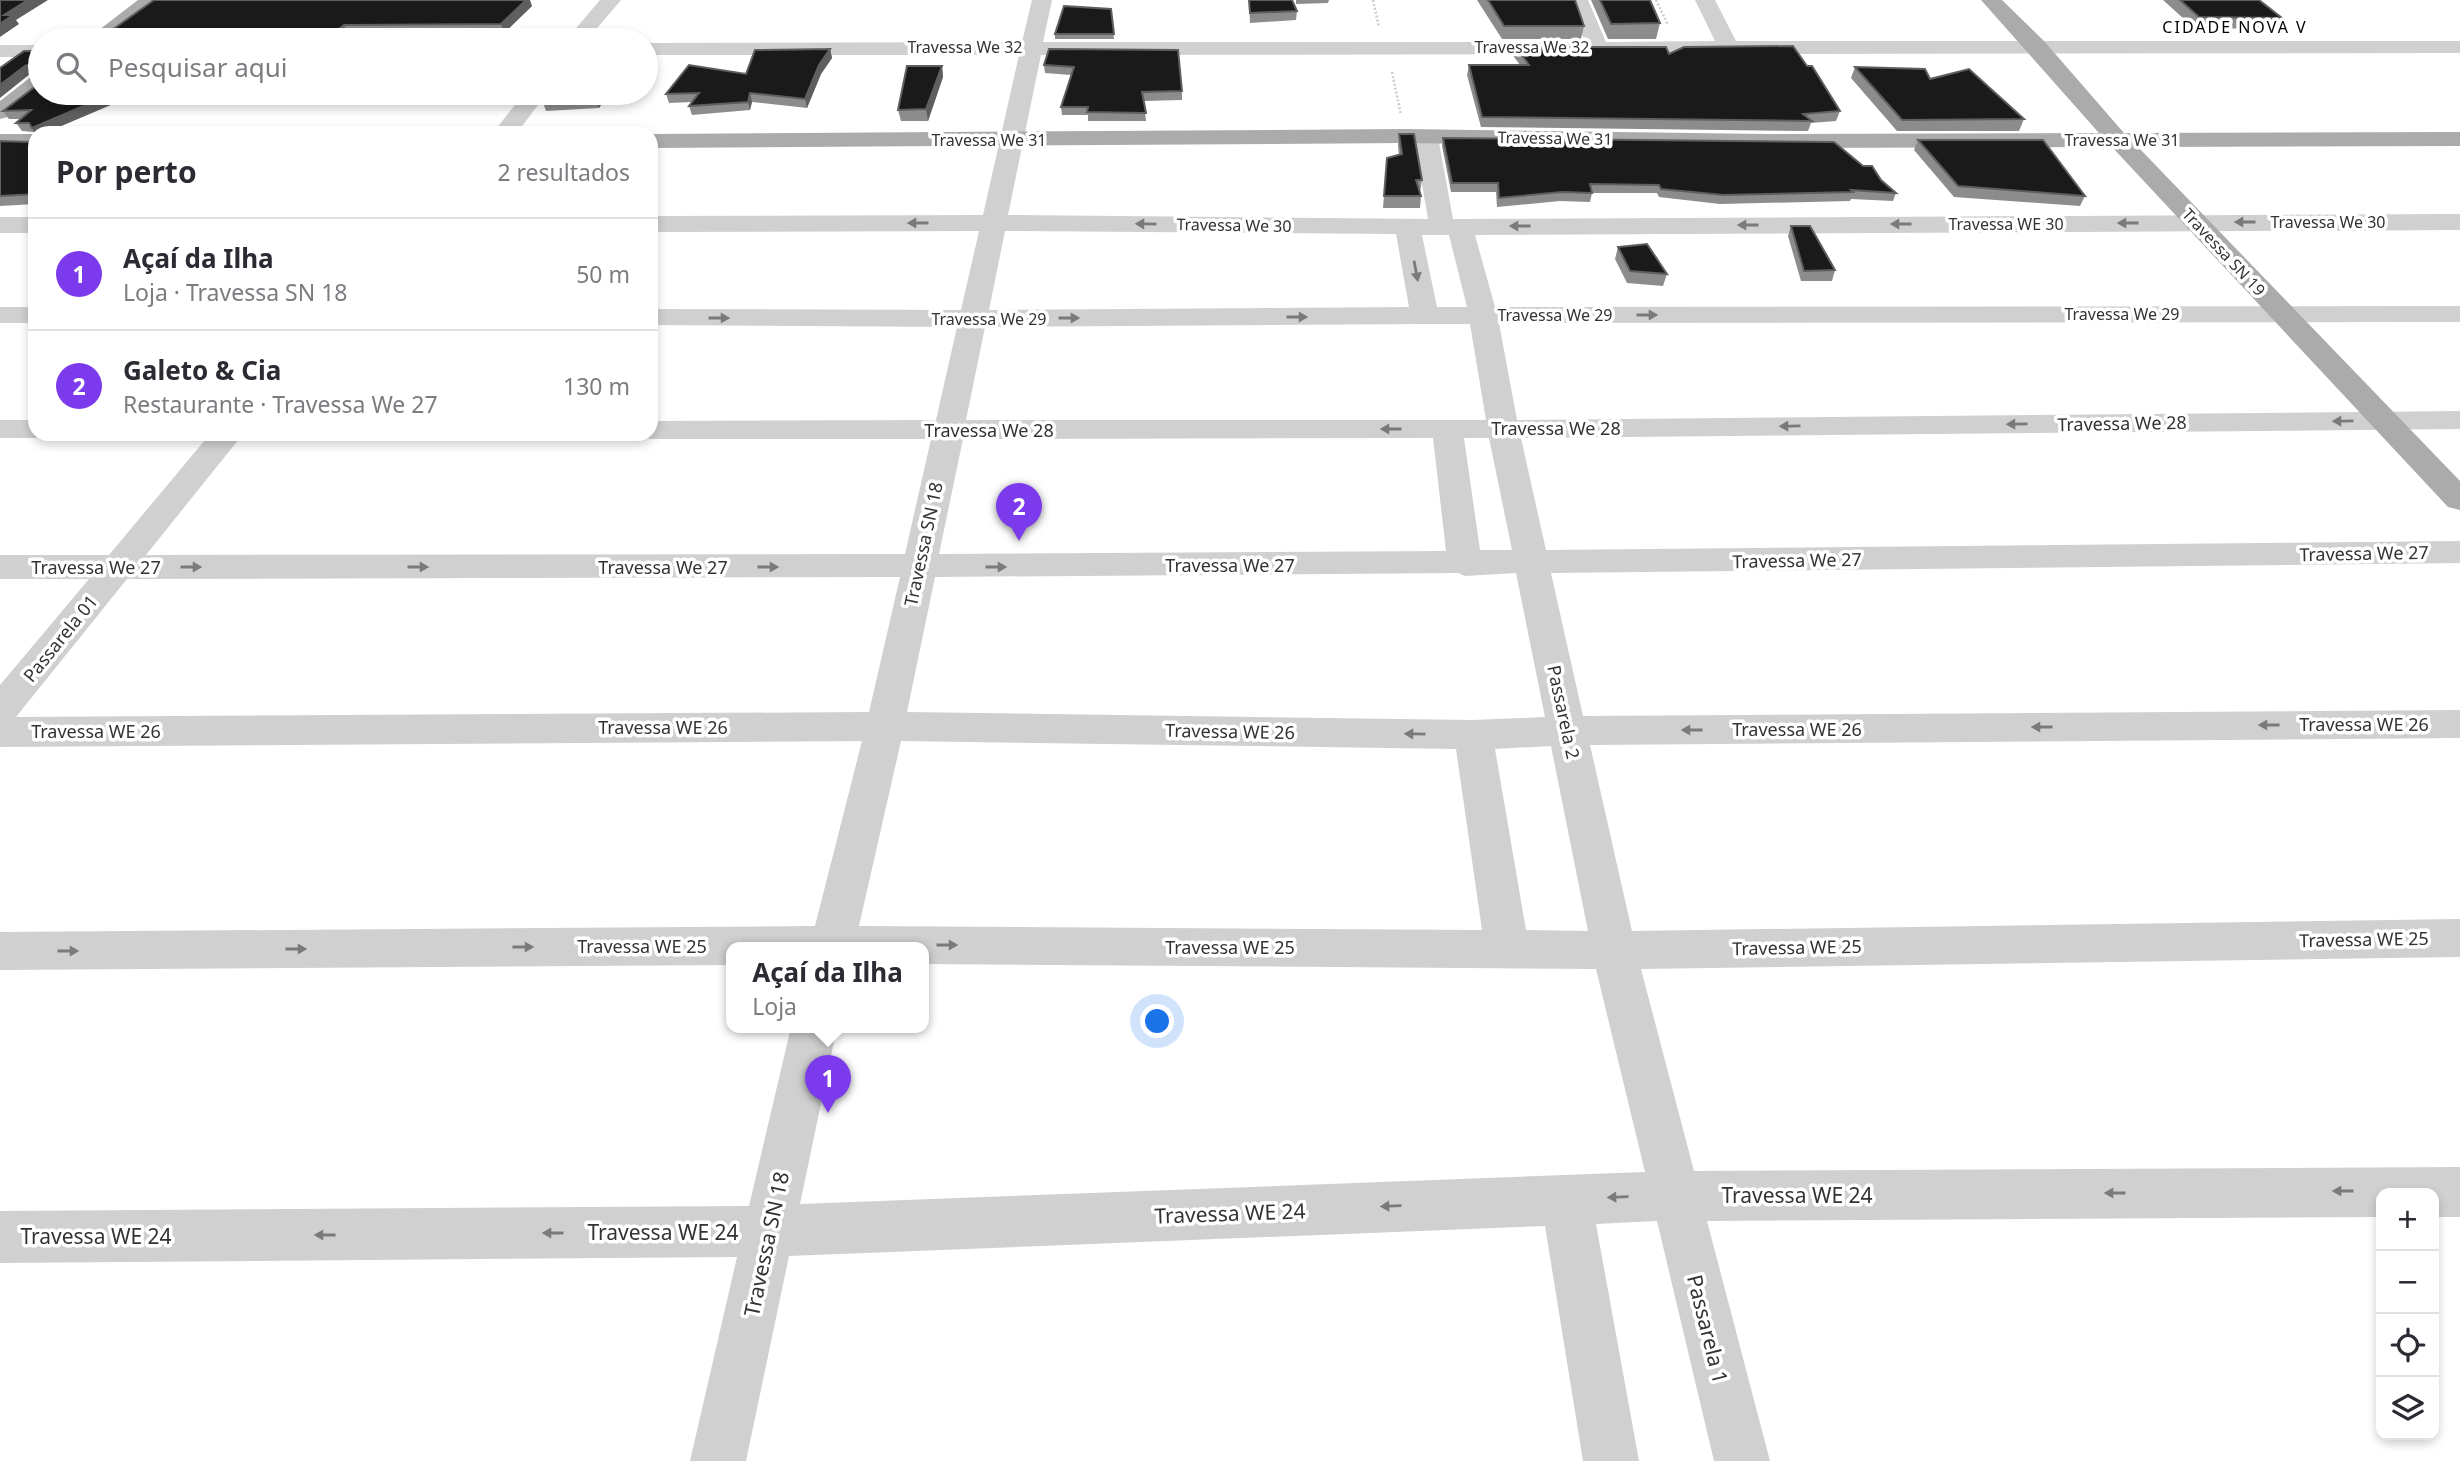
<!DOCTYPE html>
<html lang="pt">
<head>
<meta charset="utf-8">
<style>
	:root { --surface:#fff; --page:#f2f2f3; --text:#2b2b33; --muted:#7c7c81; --line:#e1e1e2; --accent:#7c3aed }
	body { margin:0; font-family:"Noto Sans",sans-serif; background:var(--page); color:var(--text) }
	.controls { position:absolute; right:21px; bottom:21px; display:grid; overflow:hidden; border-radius:14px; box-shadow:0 4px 10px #0003 }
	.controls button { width:63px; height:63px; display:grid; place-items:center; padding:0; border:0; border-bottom:2px solid var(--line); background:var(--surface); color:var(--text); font:35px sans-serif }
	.you { position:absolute; left:1158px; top:1022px; width:24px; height:24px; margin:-18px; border:5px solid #fff; border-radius:50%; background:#1a73e8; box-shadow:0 0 0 10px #1a73e833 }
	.badge { display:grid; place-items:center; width:46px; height:46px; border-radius:50%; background:var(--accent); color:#fff; font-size:23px; font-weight:700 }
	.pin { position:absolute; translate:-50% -58px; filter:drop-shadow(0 2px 4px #0008) }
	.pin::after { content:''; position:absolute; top:37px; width:24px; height:21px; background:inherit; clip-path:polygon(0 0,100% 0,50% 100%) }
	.popup { position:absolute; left:726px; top:942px; width:203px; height:91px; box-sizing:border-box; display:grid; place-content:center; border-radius:14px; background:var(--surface); filter:drop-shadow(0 2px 5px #0005); font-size:23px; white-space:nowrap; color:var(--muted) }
	.popup b { font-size:26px; color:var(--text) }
	.popup::after { content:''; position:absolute; left:50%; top:100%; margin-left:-14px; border:14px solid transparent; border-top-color:var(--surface) }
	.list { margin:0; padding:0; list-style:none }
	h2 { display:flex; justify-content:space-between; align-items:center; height:91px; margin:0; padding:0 28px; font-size:30px }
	h2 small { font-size:23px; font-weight:400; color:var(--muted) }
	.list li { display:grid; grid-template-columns:46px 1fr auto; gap:21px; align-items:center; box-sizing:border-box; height:112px; padding:0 28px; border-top:2px solid var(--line) }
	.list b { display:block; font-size:26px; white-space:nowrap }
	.list p { margin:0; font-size:23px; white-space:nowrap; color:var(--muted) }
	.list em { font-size:23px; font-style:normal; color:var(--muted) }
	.icon { flex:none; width:38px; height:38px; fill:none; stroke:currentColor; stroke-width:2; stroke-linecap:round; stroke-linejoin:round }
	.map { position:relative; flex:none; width:2460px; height:1461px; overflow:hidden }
	.search { position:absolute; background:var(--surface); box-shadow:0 4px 10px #0003; left:28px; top:28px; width:630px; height:77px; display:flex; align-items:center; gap:18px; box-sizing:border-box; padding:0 24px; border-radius:38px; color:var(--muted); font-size:26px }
	.panel { position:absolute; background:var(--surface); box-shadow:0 4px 10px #0003; left:28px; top:126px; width:630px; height:315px; border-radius:21px }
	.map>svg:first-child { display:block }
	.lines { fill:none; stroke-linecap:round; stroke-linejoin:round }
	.path { stroke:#cdcdcd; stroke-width:2.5; stroke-dasharray:2 2; stroke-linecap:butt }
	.minor { fill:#d0d0d0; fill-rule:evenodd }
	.major { fill:#ababab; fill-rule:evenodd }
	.wall { fill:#8c8c8c }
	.shaded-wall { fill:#5f5f5f }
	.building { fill:#1a1a1a; stroke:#5f5f5f; stroke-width:2 }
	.oneway { fill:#7a7a7a }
	.labels { text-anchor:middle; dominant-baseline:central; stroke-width:7; stroke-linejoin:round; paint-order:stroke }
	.far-neighbourhood-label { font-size:16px; letter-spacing:2px; fill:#000; stroke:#fff }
	.far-street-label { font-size:16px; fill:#333; stroke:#fff }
	.street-label { font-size:18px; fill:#333; stroke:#fff }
	.near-street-label { font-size:21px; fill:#333; stroke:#fff }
</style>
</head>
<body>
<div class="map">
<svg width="2460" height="1461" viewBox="0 0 2460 1461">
	<rect width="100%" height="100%" fill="#fff"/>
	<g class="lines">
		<g class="path">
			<polyline points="1373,0 1379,27"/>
			<polyline points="1656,0 1668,25"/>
			<polyline points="1392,72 1401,115"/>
		</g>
		<g class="minor">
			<polygon points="600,0 621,0 587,40 566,40"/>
			<path d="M1032 0H1052L1043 42H1585L1568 0H1588L1606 42 1715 41 1695 0H1715L1736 41H2460V53L1041 55 1008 215 1428 219 1414 137 1418 132H1434L1438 137 1453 219 2460 214V230L1475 235 1495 307 2460 306V322L1499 323 1517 420 2460 411V429L1521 438 1546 550 2460 541V563L1551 573 1583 716 2460 710V738L1590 745 1632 931 2460 919V957L1641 969 1694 1171 2460 1167V1217H2434V1193H2381V1217L1707 1221 1770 1461H1714L1657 1221 1596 1224 1639 1461H1583L1545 1226 789 1256 746 1461H690L737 1257 0 1263V1211L749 1206 791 1027H837L800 1204 1645 1172 1596 969 924 964V947H732V965L0 970V932L815 926 862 741 0 747V685L89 579H0V555H109L210 434H243L146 555 905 554 931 439H651L638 434H651V421L936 420 957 327 651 325V309L961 310 979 231 651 232V216L983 215 1019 55H646V43L1022 42ZM1005 231 1396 234 1409 307 989 310ZM1422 235H1449L1467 307H1437ZM1423 324H1470L1486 420H966L985 327ZM1433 438 1446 551 939 554 963 439ZM1464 438H1489L1512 550H1480ZM1458 573 1465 576 1516 573 1545 717 1473 720 907 712 935 577ZM900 577 869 712 16 717 127 579ZM901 741 1456 749 1482 930 859 926ZM1551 746 1588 931 1526 930 1495 749Z"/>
			<rect x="0" y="45" width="40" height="12"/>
			<polygon points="524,93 547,93 517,133 493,133"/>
			<rect x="0" y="217" width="35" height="16"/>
			<rect x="0" y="307" width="35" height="16"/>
			<polygon points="0,420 35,420 35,434 47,434 35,438 0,438"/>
		</g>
		<g class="major">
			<polygon points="138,0 161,0 109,40 86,40"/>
			<polygon points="1981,0 2002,0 2044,41 2124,133 2460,132 2460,146 2138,147 2460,481 2460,510 2448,507 2112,147 1767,148 1406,143 651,148 651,134 1406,129 1767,134 2099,133"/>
			<polygon points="40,74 40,92 8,117 0,119 0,101 32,76"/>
			<rect x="0" y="134" width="35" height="14"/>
		</g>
	</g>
	<g class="wall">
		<polygon points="1249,0 1297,11 1296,20 1250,23"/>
		<polygon points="1296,0 1329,0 1328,3 1296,4"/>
		<polygon points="1477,0 1575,0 1584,26 1581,39 1502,39"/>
		<polygon points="1591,0 1650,0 1660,23 1656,39 1608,39"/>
		<polygon points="2163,0 2259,0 2282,18 2276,29 2194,28"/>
		<polygon points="532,6 504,33 348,33 98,40"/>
		<polygon points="1111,9 1114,39 1055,39 1055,34"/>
		<polygon points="37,46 45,133 22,131 16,123 20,119 9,119 3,111 36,86 37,72 30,74"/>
		<polygon points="1516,47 1669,54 1840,111 1836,121 1811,123 1808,131 1481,127 1467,75 1469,65 1520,65 1514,57"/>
		<polygon points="830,49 832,58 821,74 807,108 752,102 750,110 692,115 689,106 692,102 669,103 666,94 746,74"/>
		<polygon points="1049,49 1182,91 1182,100 1144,101 1146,121 1088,121 1088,115 1062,115 1061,107 1071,75 1045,73 1044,65"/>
		<polygon points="942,66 943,77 928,121 901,121 898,110"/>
		<polygon points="1855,67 1930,79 2024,119 2019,131 1897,131 1851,78"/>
		<polygon points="541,93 609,93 599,108 546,111 540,94"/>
		<polygon points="1399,134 1422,180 1420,192 1421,196 1420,208 1383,208 1387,158 1399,155 1398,146"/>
		<polygon points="35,137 35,204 0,206 0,141 29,142"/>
		<polygon points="1443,138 1881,180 1896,193 1893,201 1851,199 1850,201 1720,204 1659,197 1657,193 1592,193 1590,202 1560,201 1497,207 1496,192 1451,192 1442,146"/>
		<polygon points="1918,140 2085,196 2080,206 1954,197 1914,150"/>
		<polygon points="1791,226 1835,270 1832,281 1801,281 1788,236"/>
		<polygon points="1618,247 1667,274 1663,286 1627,283 1615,259"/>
	</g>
	<g class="shaded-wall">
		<polygon points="28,0 48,0 16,20 19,24 0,37 0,24 4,15"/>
		<polygon points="526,0 530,0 532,6 504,33 501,24"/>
		<polygon points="344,25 348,33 339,40 325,40"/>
		<polygon points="830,49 832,58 821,74 807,108 805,99 819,65"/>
		<polygon points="34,63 39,71 30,74 0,98 0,85 25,66"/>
		<polygon points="942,66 943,77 928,121 926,109"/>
		<polygon points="114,93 139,93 45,133 35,133 32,128"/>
		<polygon points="594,93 609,93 599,108"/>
		<polygon points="750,93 752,102 750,110 748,102"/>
	</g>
	<g class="building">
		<polygon points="0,0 28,0 4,15 13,15 0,24"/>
		<polygon points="154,0 526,0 501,24 344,25 325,40 98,40"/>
		<polygon points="1249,0 1292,0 1297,11 1250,13"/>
		<polygon points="1488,0 1575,0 1584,26 1504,26"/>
		<polygon points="1600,0 1650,0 1660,23 1611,24"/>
		<polygon points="2180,0 2259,0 2282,18 2199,17"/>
		<polygon points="1064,6 1111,9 1114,34 1055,34"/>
		<polygon points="630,37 628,40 574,40"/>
		<polygon points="37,46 40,46 40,93 114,93 32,128 29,123 16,123 31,110 3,111 36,86 37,66 34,63 25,66 0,85 0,68 24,51 35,51"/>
		<polygon points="1793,46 1807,66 1812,66 1840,111 1803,114 1812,121 1482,117 1469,65 1529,65 1516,47 1666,47 1669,54 1684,47"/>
		<polygon points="830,49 819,65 805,99 750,93 748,102 689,106 699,93 666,94 689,65 746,74 755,50"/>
		<polygon points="1049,49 1178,50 1182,91 1142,92 1146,113 1087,112 1088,107 1061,107 1074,67 1044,65"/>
		<polygon points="907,66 942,66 926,109 898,110"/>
		<polygon points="1855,67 1925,69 1930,79 1969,69 2024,119 1902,120"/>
		<polygon points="541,93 578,93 540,94"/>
		<polygon points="1399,134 1414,134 1422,180 1416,180 1421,196 1384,196 1387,158 1402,154"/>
		<polygon points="35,137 35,194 0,196 0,141 29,142 32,138"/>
		<polygon points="1443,138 1834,142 1863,166 1872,166 1881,180 1896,193 1851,190 1853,192 1723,195 1661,189 1659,185 1590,184 1592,193 1562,192 1499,198 1498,183 1452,183"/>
		<polygon points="1918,140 2043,140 2085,196 1958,186"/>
		<polygon points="1791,226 1810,226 1835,270 1804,271"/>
		<polygon points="1647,244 1667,274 1630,271 1618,247"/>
	</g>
	<defs><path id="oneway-solid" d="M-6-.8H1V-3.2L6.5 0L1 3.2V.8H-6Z" transform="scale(1.75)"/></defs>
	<g class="oneway">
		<use href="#oneway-solid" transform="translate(2245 222) rotate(180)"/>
		<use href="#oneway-solid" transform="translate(918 223) rotate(180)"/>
		<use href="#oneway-solid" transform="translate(2128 223) rotate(180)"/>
		<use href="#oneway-solid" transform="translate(1146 224) rotate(-179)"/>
		<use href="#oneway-solid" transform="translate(1901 224) rotate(180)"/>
		<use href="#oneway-solid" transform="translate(1748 225) rotate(180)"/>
		<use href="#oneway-solid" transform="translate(1520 226) rotate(180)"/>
		<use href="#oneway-solid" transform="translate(1416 271) rotate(79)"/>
		<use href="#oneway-solid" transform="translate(1647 315)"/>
		<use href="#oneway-solid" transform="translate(1297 317)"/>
		<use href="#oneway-solid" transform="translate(719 318)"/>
		<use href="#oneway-solid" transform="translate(1069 318)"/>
		<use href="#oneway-solid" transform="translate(2343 421) rotate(179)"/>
		<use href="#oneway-solid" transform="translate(2017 424) rotate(179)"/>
		<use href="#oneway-solid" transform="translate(1790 426) rotate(179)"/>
		<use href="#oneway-solid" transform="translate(1391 429) rotate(180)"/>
		<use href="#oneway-solid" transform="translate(191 567)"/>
		<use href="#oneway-solid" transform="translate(418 567)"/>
		<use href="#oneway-solid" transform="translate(768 567)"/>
		<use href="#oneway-solid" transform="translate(996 567)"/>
		<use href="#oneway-solid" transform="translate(2269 725) rotate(180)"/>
		<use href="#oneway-solid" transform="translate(2042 727) rotate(180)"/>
		<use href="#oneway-solid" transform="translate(1692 730) rotate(180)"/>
		<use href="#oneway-solid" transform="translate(1415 734) rotate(-179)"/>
		<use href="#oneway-solid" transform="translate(947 945)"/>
		<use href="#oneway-solid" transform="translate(523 947)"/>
		<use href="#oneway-solid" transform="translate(296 949)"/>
		<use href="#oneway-solid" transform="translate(68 951)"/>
		<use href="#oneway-solid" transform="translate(2343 1191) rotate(180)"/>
		<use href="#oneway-solid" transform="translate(2115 1193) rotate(180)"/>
		<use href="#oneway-solid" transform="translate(1618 1197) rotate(178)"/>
		<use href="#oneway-solid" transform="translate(1391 1206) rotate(178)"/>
		<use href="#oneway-solid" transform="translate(553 1233) rotate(180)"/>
		<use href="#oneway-solid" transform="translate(325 1235) rotate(180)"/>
	</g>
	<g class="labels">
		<g class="far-neighbourhood-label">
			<text x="2235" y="27">CIDADE NOVA V</text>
		</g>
		<g class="far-street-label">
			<text x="965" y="47">Travessa We 32</text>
			<text x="1532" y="47">Travessa We 32</text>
			<text transform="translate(1555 138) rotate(1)">Travessa We 31</text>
			<text x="989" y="140">Travessa We 31</text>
			<text x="2122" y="140">Travessa We 31</text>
			<text x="2328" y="222">Travessa We 30</text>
			<text x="2006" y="224">Travessa WE 30</text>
			<text transform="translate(1234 225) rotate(1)">Travessa We 30</text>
			<text transform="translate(2224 252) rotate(47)">Travessa SN 19</text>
			<text x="2122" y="314">Travessa We 29</text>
			<text x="1555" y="315">Travessa We 29</text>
			<text x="989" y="319">Travessa We 29</text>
		</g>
		<g class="street-label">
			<text transform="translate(2122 423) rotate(-1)">Travessa We 28</text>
			<text x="1556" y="428">Travessa We 28</text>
			<text x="989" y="430">Travessa We 28</text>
			<text transform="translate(923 544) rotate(-78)">Travessa SN 18</text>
			<text transform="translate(2364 553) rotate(-1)">Travessa We 27</text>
			<text transform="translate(1797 560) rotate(-1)">Travessa We 27</text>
			<text x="1230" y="565">Travessa We 27</text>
			<text x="96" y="567">Travessa We 27</text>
			<text x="663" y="567">Travessa We 27</text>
			<text transform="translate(60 638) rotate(-51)">Passarela 01</text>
			<text transform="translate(1564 712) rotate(78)">Passarela 2</text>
			<text x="2364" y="724">Travessa WE 26</text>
			<text x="663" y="727">Travessa WE 26</text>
			<text x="1797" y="729">Travessa WE 26</text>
			<text x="96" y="731">Travessa WE 26</text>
			<text transform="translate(1230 731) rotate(1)">Travessa WE 26</text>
			<text transform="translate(2364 939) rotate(-1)">Travessa WE 25</text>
			<text x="642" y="946">Travessa WE 25</text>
			<text x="1230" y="947">Travessa WE 25</text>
			<text transform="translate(1797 947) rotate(-1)">Travessa WE 25</text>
		</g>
		<g class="near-street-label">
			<text x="1797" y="1195">Travessa WE 24</text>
			<text transform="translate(1230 1213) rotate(-2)">Travessa WE 24</text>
			<text x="663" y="1232">Travessa WE 24</text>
			<text x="96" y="1236">Travessa WE 24</text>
			<text transform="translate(766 1244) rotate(-78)">Travessa SN 18</text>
			<text transform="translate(1708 1329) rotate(76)">Passarela 1</text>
		</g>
	</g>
</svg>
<div class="controls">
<button>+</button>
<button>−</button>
<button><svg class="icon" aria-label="locate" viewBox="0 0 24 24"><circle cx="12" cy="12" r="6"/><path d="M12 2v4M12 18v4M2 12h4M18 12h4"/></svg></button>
<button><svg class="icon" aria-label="layers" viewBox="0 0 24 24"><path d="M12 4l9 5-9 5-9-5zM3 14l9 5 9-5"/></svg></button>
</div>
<div class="you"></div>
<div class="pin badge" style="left:828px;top:1113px">1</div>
<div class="popup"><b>Açaí da Ilha</b>Loja</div>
<div class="pin badge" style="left:1019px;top:541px">2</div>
<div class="search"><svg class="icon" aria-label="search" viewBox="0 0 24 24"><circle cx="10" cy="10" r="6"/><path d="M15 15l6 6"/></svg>Pesquisar aqui</div>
<section class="panel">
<h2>Por perto<small>2 resultados</small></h2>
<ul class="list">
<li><span class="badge">1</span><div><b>Açaí da Ilha</b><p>Loja · Travessa SN 18</p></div><em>50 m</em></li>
<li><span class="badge">2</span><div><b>Galeto &amp; Cia</b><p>Restaurante · Travessa We 27</p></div><em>130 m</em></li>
</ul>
</section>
</div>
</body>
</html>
